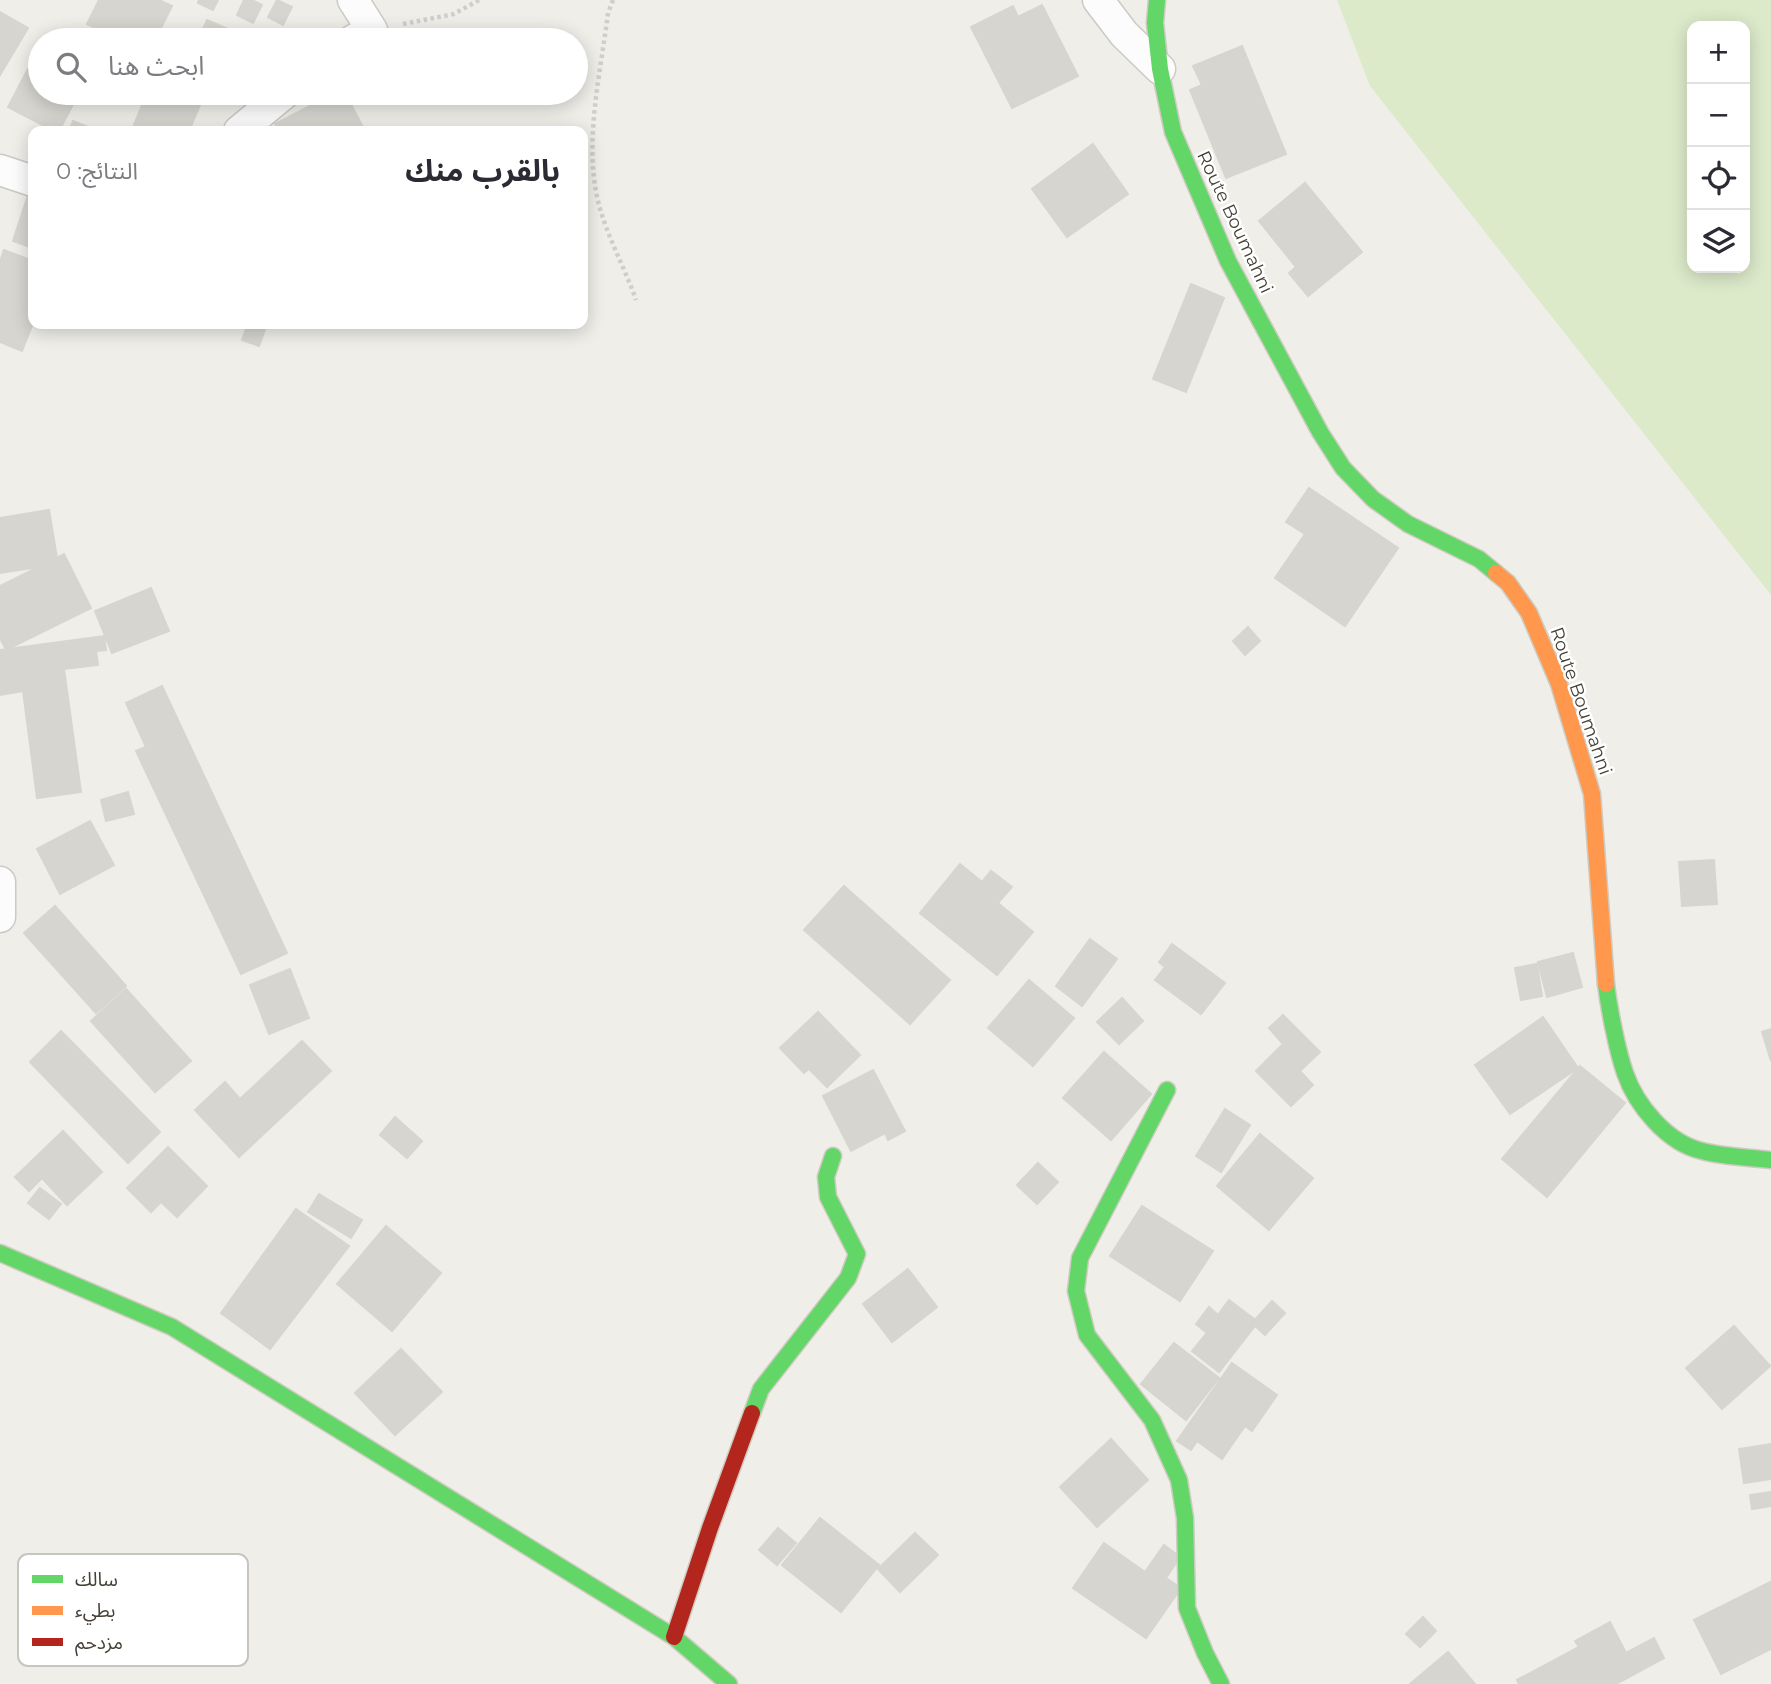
<!DOCTYPE html>
<html lang="ar">
<head>
<meta charset="utf-8">
<style>
	:root { --surface:#fff; --page:#f2f2f3; --text:#2b2b33; --muted:#7c7c81; --line:#e1e1e2 }
	body { margin:0; font-family:Montserrat,"Noto Sans Arabic",sans-serif; background:var(--page); color:var(--text); direction:rtl }
	.controls { position:absolute; right:21px; top:21px; display:grid; overflow:hidden; border-radius:14px; box-shadow:0 4px 18px #0003 }
	.controls button { width:63px; height:63px; display:grid; place-items:center; padding:0; border:0; border-bottom:2px solid var(--line); background:var(--surface); color:var(--text); font:35px sans-serif }
	.list { margin:0; padding:0; list-style:none }
	h2 { display:flex; justify-content:space-between; align-items:center; height:91px; margin:0; padding:0 28px; font-size:30px }
	h2 small { font-size:23px; font-weight:400; color:var(--muted) }
	.icon { flex:none; width:38px; height:38px; fill:none; stroke:currentColor; stroke-width:2; stroke-linecap:round; stroke-linejoin:round }
	.map { position:relative; flex:none; width:1771px; height:1684px; overflow:hidden; direction:ltr }
	.search { position:absolute; background:var(--surface); box-shadow:0 4px 18px #0003; left:28px; top:28px; width:560px; height:77px; display:flex; align-items:center; gap:18px; box-sizing:border-box; padding:0 24px; border-radius:38px; color:var(--muted); font-size:26px }
	.panel { position:absolute; background:var(--surface); box-shadow:0 4px 18px #0003; left:28px; top:126px; width:560px; height:203px; border-radius:14px; direction:rtl }
	.map>svg:first-child { display:block }
	.green { fill:#dceaca; fill-rule:evenodd }
	.building { fill:#d7d5d0; stroke:#d7d5cf; stroke-width:2 }
	.lines { fill:none; stroke-linecap:round; stroke-linejoin:round }
	.street-casing { stroke:#cccac5; stroke-width:33 }
	.fast-casing { stroke:#cecbc0; stroke-width:19 }
	.slow-casing { stroke:#cecbc0; stroke-width:19 }
	.jam-casing { stroke:#cecbc0; stroke-width:19 }
	.path { stroke:#d0ceca; stroke-width:4.5; stroke-dasharray:3.5 3.5; stroke-linecap:butt }
	.street { stroke:#fdfcfc; stroke-width:30 }
	.fast { stroke:#63d668; stroke-width:16 }
	.slow { stroke:#ff974d; stroke-width:16 }
	.jam { stroke:#b3261e; stroke-width:16 }
	.labels { text-anchor:middle; dominant-baseline:central; stroke-width:5; stroke-linejoin:round; paint-order:stroke }
	.street-label { font-size:18px; fill:#453f35; stroke:#fff }
	.key { fill:#fff; stroke:#c7c5c2; stroke-width:2 }
	.key-label { font-size:19px; fill:#453f35 }
</style>
</head>
<body>
<div class="map">
<svg width="1771" height="1684" viewBox="0 0 1771 1684">
	<rect width="100%" height="100%" fill="#efeee9"/>
	<path class="green" d="M1337 0H1771V595L1370 86ZM1692 26H1745V268H1692Z"/>
	<g class="building">
		<polygon points="99,0 159,0 172,6 155,40 119,40 87,24"/>
		<polygon points="199,0 218,0 213,10 198,3"/>
		<polygon points="244,0 252,0 262,5 253,23 237,15"/>
		<polygon points="277,0 292,7 283,25 268,17"/>
		<polygon points="1042,5 1078,76 1012,108 971,27 1013,6 1018,17"/>
		<polygon points="0,12 28,28 0,75"/>
		<polygon points="207,20 251,39 250,40 198,40"/>
		<polygon points="40,46 40,93 79,93 59,131 54,131 8,107"/>
		<polygon points="1242,46 1286,154 1226,178 1190,90 1202,85 1193,66"/>
		<polygon points="147,93 205,93 189,131 149,131 134,125"/>
		<polygon points="335,93 345,93 365,131 279,131 275,124"/>
		<polygon points="73,121 98,131 69,131"/>
		<polygon points="1093,144 1128,194 1067,237 1032,189"/>
		<polygon points="1305,183 1362,252 1308,296 1289,273 1296,267 1259,221"/>
		<polygon points="30,189 33,190 33,248 13,241"/>
		<polygon points="4,250 33,261 33,323 22,351 0,342 0,262"/>
		<polygon points="1191,284 1224,298 1186,392 1153,379"/>
		<polygon points="248,324 267,324 259,346 242,340"/>
		<polygon points="1309,488 1398,548 1345,626 1275,578 1305,534 1286,522"/>
		<polygon points="49,510 58,564 0,573 0,518"/>
		<polygon points="64,554 91,608 6,650 0,638 0,586"/>
		<polygon points="151,588 169,631 112,653 95,611"/>
		<polygon points="1248,627 1260,641 1245,655 1233,641"/>
		<polygon points="104,636 106,650 96,651 98,665 64,669 81,792 37,798 23,691 0,695 0,650"/>
		<polygon points="162,686 287,953 241,974 136,751 146,747 126,703"/>
		<polygon points="128,792 134,814 106,821 101,800"/>
		<polygon points="90,821 114,865 60,894 37,849"/>
		<polygon points="1714,860 1717,904 1682,906 1679,862"/>
		<polygon points="960,864 982,882 991,871 1012,887 998,903 1033,932 997,975 920,913"/>
		<polygon points="844,886 950,980 910,1024 804,930"/>
		<polygon points="55,906 126,986 96,1013 24,933"/>
		<polygon points="1090,939 1117,959 1082,1006 1056,986"/>
		<polygon points="1172,944 1225,983 1201,1014 1155,980 1165,967 1159,962"/>
		<polygon points="1573,953 1582,987 1547,997 1538,962"/>
		<polygon points="1537,964 1542,996 1521,1000 1515,968"/>
		<polygon points="290,969 309,1018 269,1034 250,985"/>
		<polygon points="1029,980 1074,1018 1033,1066 988,1028"/>
		<polygon points="126,989 191,1061 155,1092 91,1021"/>
		<polygon points="1122,998 1143,1021 1119,1044 1097,1022"/>
		<polygon points="818,1012 860,1055 827,1087 809,1069 804,1073 780,1048"/>
		<polygon points="1283,1015 1320,1052 1300,1071 1313,1085 1291,1106 1256,1071 1283,1044 1269,1028"/>
		<polygon points="1543,1017 1578,1068 1510,1114 1475,1065"/>
		<polygon points="1771,1029 1771,1061 1762,1032"/>
		<polygon points="61,1031 160,1132 128,1163 30,1062"/>
		<polygon points="302,1041 331,1071 239,1157 195,1110 225,1082 240,1099"/>
		<polygon points="1104,1052 1151,1094 1111,1140 1063,1098"/>
		<polygon points="1580,1066 1625,1103 1547,1197 1502,1159"/>
		<polygon points="873,1070 905,1131 888,1140 885,1133 851,1151 823,1096"/>
		<polygon points="1225,1109 1250,1125 1221,1172 1196,1156"/>
		<polygon points="395,1117 422,1141 407,1158 380,1135"/>
		<polygon points="63,1131 102,1172 67,1205 42,1178 29,1191 15,1177"/>
		<polygon points="1260,1134 1313,1178 1269,1230 1217,1186"/>
		<polygon points="168,1147 207,1186 177,1217 161,1202 151,1212 127,1188"/>
		<polygon points="1038,1163 1058,1182 1037,1204 1017,1185"/>
		<polygon points="40,1188 61,1204 49,1219 28,1203"/>
		<polygon points="319,1194 362,1220 351,1238 308,1212"/>
		<polygon points="1142,1206 1213,1251 1180,1301 1110,1256"/>
		<polygon points="296,1209 349,1246 270,1349 221,1313"/>
		<polygon points="386,1226 441,1273 392,1331 337,1284"/>
		<polygon points="908,1269 937,1307 892,1342 863,1304"/>
		<polygon points="1229,1300 1258,1322 1219,1372 1192,1351 1207,1333 1196,1324 1209,1307 1218,1315"/>
		<polygon points="1272,1301 1285,1313 1265,1335 1252,1323"/>
		<polygon points="1734,1326 1770,1366 1722,1409 1686,1368"/>
		<polygon points="1174,1343 1219,1378 1186,1420 1141,1384"/>
		<polygon points="401,1349 442,1392 395,1435 355,1393"/>
		<polygon points="1232,1363 1277,1395 1252,1431 1245,1426 1222,1459 1197,1441 1191,1450 1177,1441"/>
		<polygon points="1111,1439 1148,1480 1097,1527 1060,1487"/>
		<polygon points="1771,1444 1771,1479 1744,1483 1739,1449"/>
		<polygon points="1771,1492 1771,1506 1752,1509 1750,1495"/>
		<polygon points="820,1518 879,1565 841,1612 782,1565"/>
		<polygon points="778,1528 796,1543 777,1565 759,1550"/>
		<polygon points="915,1533 938,1555 900,1592 878,1569"/>
		<polygon points="1104,1543 1145,1572 1164,1545 1180,1557 1166,1578 1181,1588 1146,1638 1073,1588"/>
		<polygon points="1770,1582 1771,1649 1721,1674 1694,1620"/>
		<polygon points="1423,1617 1436,1631 1420,1647 1406,1634"/>
		<polygon points="1610,1622 1626,1653 1654,1638 1664,1658 1616,1684 1519,1684 1517,1680 1579,1647 1575,1641"/>
		<polygon points="1448,1652 1475,1684 1410,1684"/>
	</g>
	<g class="lines">
		<defs>
			<g id="street">
				<polyline points="353,0 372,30 353,40"/>
				<polyline points="1098,0 1124,34 1160,69"/>
				<polyline points="239,131 285,93"/>
				<polyline points="0,170 33,181"/>
				<polyline points="0,882 0,917"/>
			</g>
			<g id="fast">
				<polyline points="1157,0 1155,23 1160,69 1173,132 1228,261 1320,432 1343,468 1373,499 1408,524 1479,559 1496,573"/>
				<path d="M1606 984C1609 1008 1617 1050 1625 1073 1636 1105 1667 1143 1702 1151 1724 1157 1748 1157 1771 1160"/>
				<polyline points="1167,1090 1080,1258 1076,1291 1087,1335 1152,1420 1179,1480 1185,1518 1187,1608 1205,1653 1221,1684"/>
				<polyline points="0,1253 172,1327 674,1637 729,1684"/>
				<polyline points="752,1413 761,1389 848,1278 857,1254 828,1197 826,1177 833,1156"/>
			</g>
			<polyline id="slow" points="1496,573 1508,583 1529,613 1559,684 1592,794 1606,984"/>
			<polyline id="jam" points="674,1637 710,1528 752,1413"/>
		</defs>
		<use href="#street" class="street-casing"/>
		<use href="#fast" class="fast-casing"/>
		<use href="#slow" class="slow-casing"/>
		<use href="#jam" class="jam-casing"/>
		<g class="path">
			<path d="M613 0 608 13C600 78 581 152 602 215 611 244 626 271 636 300"/>
			<polyline points="403,24 454,14 479,0"/>
		</g>
		<use href="#street" class="street"/>
		<use href="#fast" class="fast"/>
		<use href="#slow" class="slow"/>
		<use href="#jam" class="jam"/>
	</g>
	<g class="labels">
		<g class="street-label">
			<text transform="translate(1235 222) rotate(65)">Route Boumahni</text>
			<text transform="translate(1581 701) rotate(71)">Route Boumahni</text>
		</g>
	</g>
	<rect x="18" y="1554" width="230" height="112" rx="10" class="key"/>
	<rect x="32" y="1575" width="31" height="8" fill="#63d668"/>
	<rect x="32" y="1606" width="31" height="9" fill="#ff974d"/>
	<rect x="32" y="1638" width="31" height="8" fill="#b3261e"/>
	<g class="key-label">
		<text x="75" y="1586">سالك</text>
		<text x="75" y="1617">بطيء</text>
		<text x="75" y="1649">مزدحم</text>
	</g>
</svg>
<div class="controls">
<button>+</button>
<button>−</button>
<button><svg class="icon" aria-label="locate" viewBox="0 0 24 24"><circle cx="12" cy="12" r="6"/><path d="M12 2v4M12 18v4M2 12h4M18 12h4"/></svg></button>
<button><svg class="icon" aria-label="layers" viewBox="0 0 24 24"><path d="M12 4l9 5-9 5-9-5zM3 14l9 5 9-5"/></svg></button>
</div>
<div class="search"><svg class="icon" aria-label="search" viewBox="0 0 24 24"><circle cx="10" cy="10" r="6"/><path d="M15 15l6 6"/></svg>ابحث هنا</div>
<section class="panel">
<h2>بالقرب منك<small>النتائج: 0</small></h2>
<ul class="list">
</ul>
</section>
</div>
</body>
</html>
